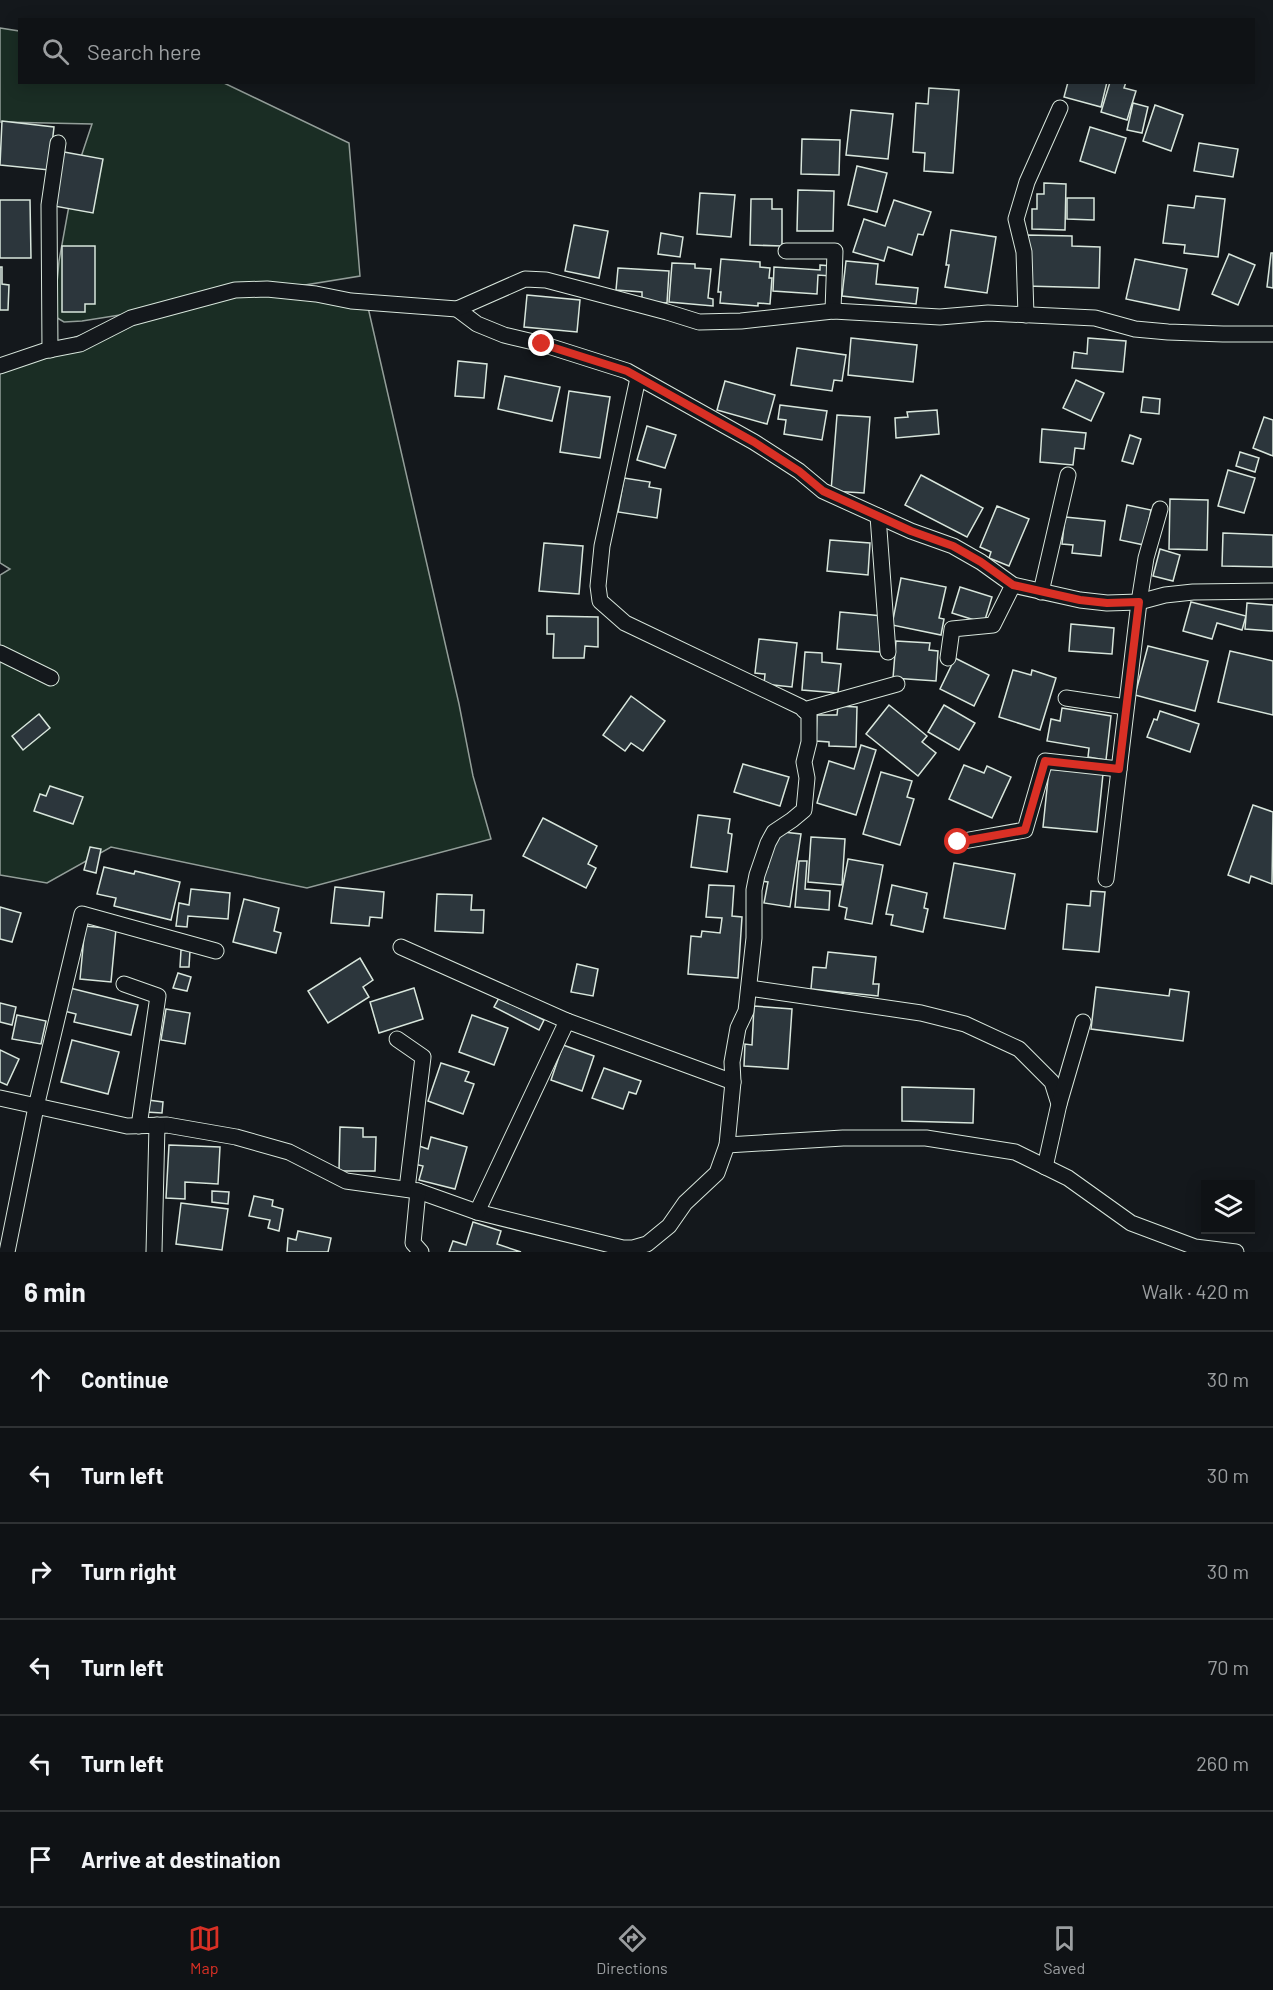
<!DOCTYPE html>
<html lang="en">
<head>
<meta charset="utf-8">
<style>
	:root { --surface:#0f1215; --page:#181b1e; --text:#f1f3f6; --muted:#9b9ea0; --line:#2f3234; --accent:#d93025 }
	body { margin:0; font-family:Barlow,sans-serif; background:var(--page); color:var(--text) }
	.controls { position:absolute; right:18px; bottom:18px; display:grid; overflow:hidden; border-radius:0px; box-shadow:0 3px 15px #0003 }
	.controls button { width:54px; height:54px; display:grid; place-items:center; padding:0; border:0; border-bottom:2px solid var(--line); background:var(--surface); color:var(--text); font:30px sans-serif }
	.stop { position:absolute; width:18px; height:18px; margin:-14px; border:4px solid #d93025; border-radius:50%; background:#fff }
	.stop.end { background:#d93025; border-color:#fff; box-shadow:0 2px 6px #0008 }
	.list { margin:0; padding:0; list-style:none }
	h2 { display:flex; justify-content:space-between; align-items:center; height:78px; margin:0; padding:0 24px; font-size:26px }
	h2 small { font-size:20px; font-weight:400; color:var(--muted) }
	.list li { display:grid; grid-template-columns:39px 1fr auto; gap:18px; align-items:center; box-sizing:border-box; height:96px; padding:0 24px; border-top:2px solid var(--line) }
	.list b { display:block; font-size:22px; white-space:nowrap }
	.list em { font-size:20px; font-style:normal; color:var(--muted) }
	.icon { flex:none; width:33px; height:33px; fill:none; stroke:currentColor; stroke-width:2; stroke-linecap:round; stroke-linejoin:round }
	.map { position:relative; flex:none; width:1273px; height:1252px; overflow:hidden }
	.search { position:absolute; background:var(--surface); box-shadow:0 3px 15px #0003; left:18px; right:18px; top:18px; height:66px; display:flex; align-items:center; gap:15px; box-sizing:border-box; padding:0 21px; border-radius:0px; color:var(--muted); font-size:22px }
	.sheet { height:654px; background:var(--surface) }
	nav { display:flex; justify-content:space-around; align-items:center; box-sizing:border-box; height:84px; border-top:2px solid var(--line); background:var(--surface); font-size:16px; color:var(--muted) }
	nav a { display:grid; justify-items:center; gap:3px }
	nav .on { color:var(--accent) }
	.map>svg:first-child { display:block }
	.green { fill:#1a2d24; stroke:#939e99; stroke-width:1.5 }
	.building { fill:#2c363c; stroke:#d8e6dc; stroke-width:1.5 }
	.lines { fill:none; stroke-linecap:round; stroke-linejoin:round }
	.minor-casing { stroke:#d8e6dc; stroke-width:17 }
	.minor { stroke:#14181c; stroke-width:15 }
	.route { stroke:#d93025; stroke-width:8 }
</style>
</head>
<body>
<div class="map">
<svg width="1273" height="1252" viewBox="0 0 1273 1252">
	<rect width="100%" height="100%" fill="#14181c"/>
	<polygon class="green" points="0,28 19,31 20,82 224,83 349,143 360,276 274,290 367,303 459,704 473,776 491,839 307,888 111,847 47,883 0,875 0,575 10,569 0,563 0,363 131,318 177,306 82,321 64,322 54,316 59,261 74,178 92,124 0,122"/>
	<g class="building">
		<polygon points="1068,82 1107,82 1101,107 1064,97"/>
		<polygon points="1110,82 1126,82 1124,88 1136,91 1127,120 1101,112"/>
		<polygon points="929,88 959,90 953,173 924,171 925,153 913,152 916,103 928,104"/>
		<polygon points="1133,103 1148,107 1142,133 1127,130"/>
		<polygon points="1155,105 1183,115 1171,151 1143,141"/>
		<polygon points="851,110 893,114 888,159 846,155"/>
		<polygon points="2,121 54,127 49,170 0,165"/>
		<polygon points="1090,127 1126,138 1115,173 1080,161"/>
		<polygon points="802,139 840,140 839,175 801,174"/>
		<polygon points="1199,143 1238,149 1233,177 1194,171"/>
		<polygon points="64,152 103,159 93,213 54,206"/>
		<polygon points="857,166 887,173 877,212 848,205"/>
		<polygon points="1044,183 1066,184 1065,230 1032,229 1032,209 1037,209 1037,194 1044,194"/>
		<polygon points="798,190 834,191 833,231 797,231"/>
		<polygon points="700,193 735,195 731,237 697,234"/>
		<polygon points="1196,196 1225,199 1218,257 1184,253 1185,245 1163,243 1168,205 1194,208"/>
		<polygon points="1067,198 1094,198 1094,220 1067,219"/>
		<polygon points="751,199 772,199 772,209 782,209 782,246 750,245"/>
		<polygon points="0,200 30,200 31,258 0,258"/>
		<polygon points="894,200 931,212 923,235 918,234 912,255 888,247 884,261 853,252 864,219 885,226"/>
		<polygon points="574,225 608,231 599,278 565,271"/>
		<polygon points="951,230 996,237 987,293 945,287 949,265 946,265"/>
		<polygon points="661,233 683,237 680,257 658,254"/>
		<polygon points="1027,235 1072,236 1072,246 1100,247 1099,288 1026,286"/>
		<polygon points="62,246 95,246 95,304 85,304 85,312 62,312"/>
		<polygon points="1271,253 1273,253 1273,288 1267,287"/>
		<polygon points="1229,254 1255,265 1238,305 1212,294"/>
		<polygon points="721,259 760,262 760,267 770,268 769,278 772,278 770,304 758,303 758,306 720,303 721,292 718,292"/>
		<polygon points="1135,259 1187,269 1179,310 1126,299"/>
		<polygon points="846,261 878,264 876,284 918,288 916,304 842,296"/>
		<polygon points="672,263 695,264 695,268 711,269 708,298 713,299 713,306 669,302"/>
		<polygon points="820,265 832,266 831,276 818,275 817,294 773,291 774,267 820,270"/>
		<polygon points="0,267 2,267 2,284 9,285 8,310 0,310"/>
		<polygon points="618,268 669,271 667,303 642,301 642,292 616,290"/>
		<polygon points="527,295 580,300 577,332 524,327"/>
		<polygon points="851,338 917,345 913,382 848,375"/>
		<polygon points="1088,338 1126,341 1123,372 1072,368 1074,352 1087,354"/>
		<polygon points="797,348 846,355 842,381 834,380 832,391 791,385"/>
		<polygon points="458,361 487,364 484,398 455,396"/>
		<polygon points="505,376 560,387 552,421 498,409"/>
		<polygon points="1076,380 1104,393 1091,421 1063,408"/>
		<polygon points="725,381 775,395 767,424 717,410"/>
		<polygon points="569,391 610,397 600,458 560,452"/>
		<polygon points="1143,397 1160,399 1159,414 1141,412"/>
		<polygon points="780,405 827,411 822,440 784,434 786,420 778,419"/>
		<polygon points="937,410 939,434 896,438 895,418 908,417 907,412"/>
		<polygon points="837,415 870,417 864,493 831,491"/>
		<polygon points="1264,417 1273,420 1273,456 1253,448"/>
		<polygon points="647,426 676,435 665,468 637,460"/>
		<polygon points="1042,429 1086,433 1084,449 1075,448 1073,465 1040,462"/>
		<polygon points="1130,435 1141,439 1133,464 1122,461"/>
		<polygon points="1240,452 1259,458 1255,472 1236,466"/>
		<polygon points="1228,470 1255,478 1244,513 1218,506"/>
		<polygon points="921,475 983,508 967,537 905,505"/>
		<polygon points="624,478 650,482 649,487 661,489 657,518 618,512"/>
		<polygon points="1170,499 1208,500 1207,550 1169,549"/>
		<polygon points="1127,505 1151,510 1144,545 1120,540"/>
		<polygon points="997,506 1029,519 1009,566 989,558 991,552 980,547"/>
		<polygon points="1065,517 1105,521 1101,556 1072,553 1073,545 1062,544"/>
		<polygon points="1223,533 1273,535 1273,567 1222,566"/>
		<polygon points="830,540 870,543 868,575 827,571"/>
		<polygon points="544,543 583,546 579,594 539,591"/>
		<polygon points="1160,549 1180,555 1173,581 1153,576"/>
		<polygon points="901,578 946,587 939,618 944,619 941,635 892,625"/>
		<polygon points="960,587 992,597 984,623 952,613"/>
		<polygon points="1191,602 1246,616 1242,630 1217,623 1212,639 1183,631"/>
		<polygon points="1247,603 1273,605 1273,631 1245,629"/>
		<polygon points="840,612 883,616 880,652 837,649"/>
		<polygon points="547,616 598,617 598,647 585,646 584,658 553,658 554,634 547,634"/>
		<polygon points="1071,624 1114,628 1112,654 1069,651"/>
		<polygon points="759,639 797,643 792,687 764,684 765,674 755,673"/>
		<polygon points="896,641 930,643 929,650 938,651 936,681 893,678"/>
		<polygon points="1148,646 1208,661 1195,711 1135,695"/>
		<polygon points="1230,651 1273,661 1273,715 1218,702"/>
		<polygon points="805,652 822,653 822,662 841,664 838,693 802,690"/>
		<polygon points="955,658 989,675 974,706 940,689"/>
		<polygon points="1013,670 1031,675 1032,670 1056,678 1040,730 999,717"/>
		<polygon points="631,696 665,721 643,751 631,743 625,751 603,735"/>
		<polygon points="889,705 927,736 922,742 936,753 918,776 866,734"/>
		<polygon points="944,705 975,723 959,750 928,732"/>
		<polygon points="838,706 857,707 856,747 829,746 829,742 816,741 817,715 837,715"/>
		<polygon points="1062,708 1111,716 1106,760 1088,757 1089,748 1047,741 1051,719 1060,721"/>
		<polygon points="1160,711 1199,724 1190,752 1147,737 1154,719 1157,720"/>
		<polygon points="39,714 50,728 23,750 12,736"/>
		<polygon points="861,745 876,750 856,815 817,803 829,761 854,769"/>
		<polygon points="743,764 789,777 780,806 734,792"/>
		<polygon points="964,765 984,773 987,766 1011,777 992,818 949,799"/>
		<polygon points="1049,769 1103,774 1097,832 1043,827"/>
		<polygon points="881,772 912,781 907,797 914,799 900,845 863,834"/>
		<polygon points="50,786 83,797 73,824 34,811 40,794 46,796"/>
		<polygon points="1253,805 1273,812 1272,884 1251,876 1249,883 1228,875"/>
		<polygon points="698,815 730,819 728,833 732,834 727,872 691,867"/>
		<polygon points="543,818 597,846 588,864 596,868 586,888 523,856"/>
		<polygon points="783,832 801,834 790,907 764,903 768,882 759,881 761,866 768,867 770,846"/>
		<polygon points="811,837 845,839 842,885 808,882"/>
		<polygon points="90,847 101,849 96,873 84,870"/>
		<polygon points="848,859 883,865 872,924 845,919 847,908 839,906"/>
		<polygon points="799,861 807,861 805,889 830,891 829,910 795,907"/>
		<polygon points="954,863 1015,874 1005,929 944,918"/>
		<polygon points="104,867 134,874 135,871 180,882 171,920 114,906 116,898 97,894"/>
		<polygon points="709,885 734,886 732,916 742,917 738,978 688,974 691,936 701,937 702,931 720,933 722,918 706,917"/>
		<polygon points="892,885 927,893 924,908 928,909 923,932 891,925 893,915 886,914"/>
		<polygon points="335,887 384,892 382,918 370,917 369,926 331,923"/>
		<polygon points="191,889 230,893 228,919 188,916 187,927 176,926 179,903 189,905"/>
		<polygon points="1091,891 1105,892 1099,952 1063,949 1067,904 1090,906"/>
		<polygon points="437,894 472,895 471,910 484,910 483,933 435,931"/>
		<polygon points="244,899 279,908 274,931 281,933 276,953 233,942"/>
		<polygon points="0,907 21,913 12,942 0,939"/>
		<polygon points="85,926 116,929 111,982 80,979"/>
		<polygon points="181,950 190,951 189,967 180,967"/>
		<polygon points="828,952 876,957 873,984 879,984 878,996 811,989 813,967 826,968"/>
		<polygon points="360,958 373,980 363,987 369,997 328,1023 308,991"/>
		<polygon points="577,964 598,969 593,996 571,992"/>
		<polygon points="178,973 191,977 187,991 173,988"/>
		<polygon points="1096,987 1169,996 1170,989 1189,992 1183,1041 1091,1029"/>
		<polygon points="70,988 138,1005 131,1035 74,1022 76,1014 64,1011"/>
		<polygon points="414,988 423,1019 379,1033 370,1002"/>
		<polygon points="499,998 544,1020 539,1030 494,1007"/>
		<polygon points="0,1003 16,1007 12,1025 0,1022"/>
		<polygon points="754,1006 792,1009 788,1069 744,1066 745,1044 752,1045"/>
		<polygon points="166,1009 190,1013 185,1044 161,1040"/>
		<polygon points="17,1015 46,1021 41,1044 12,1039"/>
		<polygon points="472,1015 508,1028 494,1065 459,1052"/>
		<polygon points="72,1040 119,1052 108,1094 61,1082"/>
		<polygon points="563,1045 594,1056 582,1091 551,1080"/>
		<polygon points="0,1050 19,1059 7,1085 0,1082"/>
		<polygon points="441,1063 469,1072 465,1081 474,1084 463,1114 428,1101"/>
		<polygon points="604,1068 641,1081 636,1094 629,1092 623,1109 592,1098"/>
		<polygon points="902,1087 974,1089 973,1123 902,1121"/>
		<polygon points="148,1100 163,1102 162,1113 146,1112"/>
		<polygon points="340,1127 363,1128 363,1137 376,1137 375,1171 339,1171"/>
		<polygon points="431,1137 467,1147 455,1189 419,1180 423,1166 414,1164 419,1146 428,1149"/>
		<polygon points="169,1145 220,1147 218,1184 185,1182 185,1199 166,1198"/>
		<polygon points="212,1191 229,1192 228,1204 212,1202"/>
		<polygon points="254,1196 273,1200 272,1206 283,1209 279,1231 268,1228 270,1220 249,1216"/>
		<polygon points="181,1203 228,1209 222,1250 176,1244"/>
		<polygon points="473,1222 501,1231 497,1244 521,1252 449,1252 453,1241 466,1245"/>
		<polygon points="298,1231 331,1238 328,1252 287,1252 288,1238 296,1240"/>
	</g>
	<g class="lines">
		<defs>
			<g id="minor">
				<polyline points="786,251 835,251 833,311"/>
				<polyline points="457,309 477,324 504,335 542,344 627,371 754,442 799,471 823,491 911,531 953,546 981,562 1013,585 1080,600 1107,603 1139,602 1165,595 1193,592 1273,591"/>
				<polyline points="1026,315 1024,252 1016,219 1027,182 1060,108"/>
				<polyline points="50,350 49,205 58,143"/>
				<polyline points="0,366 44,351 80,344 131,318 235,290 267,289 316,294 351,301 457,309 525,279 546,280 667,312 699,322 741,321 833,311 940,317 988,313 1095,318 1135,329 1168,332 1223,334 1273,334"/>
				<polyline points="878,516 888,652"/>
				<polyline points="1041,592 1068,475"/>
				<polyline points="0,653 51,678"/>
				<polyline points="948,658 952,629 993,625 1013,585"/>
				<polyline points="1066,698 1126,707"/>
				<polyline points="804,710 897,684"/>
				<polyline points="958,842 1025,830 1045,761 1119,769"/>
				<polyline points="1106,879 1139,602 1146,558 1160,509"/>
				<polyline points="401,947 567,1021 733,1082"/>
				<polyline points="124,984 158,996 139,1126"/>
				<polyline points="749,988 921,1013 965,1024 1019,1049 1052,1082 1059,1104"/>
				<polyline points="397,1039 423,1057 407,1189"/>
				<polyline points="0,1098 127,1126 167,1125 236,1137 289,1152 346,1181 418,1191 477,1212 623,1248 633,1248 647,1244 669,1226 685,1203 717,1173 727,1145 733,1082 732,1062 738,1028 746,1011 754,938 754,890 757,875 768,843 774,832 792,820 804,810 807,778 804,762 809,742 809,715 801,707 625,623 600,601 598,586 602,546 638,378"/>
				<polyline points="727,1145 843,1138 926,1138 1015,1152 1068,1178 1131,1223 1195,1247 1236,1252"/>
				<polyline points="1045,1167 1059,1104 1083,1022"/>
				<polyline points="418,1191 413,1243 421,1252"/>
				<polyline points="477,1212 567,1021"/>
				<polyline points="7,1252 36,1107 82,914 216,951"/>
				<polyline points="154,1252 157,1125"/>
			</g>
		</defs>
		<use href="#minor" class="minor-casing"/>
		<use href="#minor" class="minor"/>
	</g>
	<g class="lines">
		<polyline class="route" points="542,344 627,371 754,442 799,471 823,491 911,531 953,546 981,562 1013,585 1080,600 1107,603 1139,602 1119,769 1045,761 1025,830 958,842"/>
	</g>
</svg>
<div class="controls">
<button><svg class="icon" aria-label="layers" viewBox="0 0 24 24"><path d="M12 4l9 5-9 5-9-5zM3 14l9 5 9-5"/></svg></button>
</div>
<div class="stop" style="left:958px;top:842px"></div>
<div class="stop end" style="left:542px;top:344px"></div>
<div class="search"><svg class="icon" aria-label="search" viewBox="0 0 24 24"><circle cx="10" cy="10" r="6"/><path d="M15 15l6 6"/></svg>Search here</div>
</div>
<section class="sheet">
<h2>6 min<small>Walk · 420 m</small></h2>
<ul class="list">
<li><svg class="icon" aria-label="ahead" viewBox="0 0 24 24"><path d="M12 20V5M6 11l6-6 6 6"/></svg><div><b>Continue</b></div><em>30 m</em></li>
<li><svg class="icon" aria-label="left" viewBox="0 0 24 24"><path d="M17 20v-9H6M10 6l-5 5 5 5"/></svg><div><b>Turn left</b></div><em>30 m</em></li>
<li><svg class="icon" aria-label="right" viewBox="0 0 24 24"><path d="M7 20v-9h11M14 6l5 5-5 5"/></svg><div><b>Turn right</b></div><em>30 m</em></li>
<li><svg class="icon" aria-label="left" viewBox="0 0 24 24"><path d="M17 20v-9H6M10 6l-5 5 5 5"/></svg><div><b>Turn left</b></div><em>70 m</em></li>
<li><svg class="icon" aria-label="left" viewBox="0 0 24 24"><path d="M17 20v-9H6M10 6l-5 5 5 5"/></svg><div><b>Turn left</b></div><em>260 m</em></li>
<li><svg class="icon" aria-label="arrive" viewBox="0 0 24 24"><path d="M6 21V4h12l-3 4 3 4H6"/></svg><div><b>Arrive at destination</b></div></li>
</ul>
</section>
<nav>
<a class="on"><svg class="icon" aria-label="map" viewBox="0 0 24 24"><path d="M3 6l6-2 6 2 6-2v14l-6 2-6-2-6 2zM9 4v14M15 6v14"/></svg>Map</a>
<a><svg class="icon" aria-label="directions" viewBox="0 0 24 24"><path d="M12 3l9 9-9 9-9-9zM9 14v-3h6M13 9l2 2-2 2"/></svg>Directions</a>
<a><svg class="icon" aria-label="saved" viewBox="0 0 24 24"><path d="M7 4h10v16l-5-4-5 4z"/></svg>Saved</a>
</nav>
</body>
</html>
